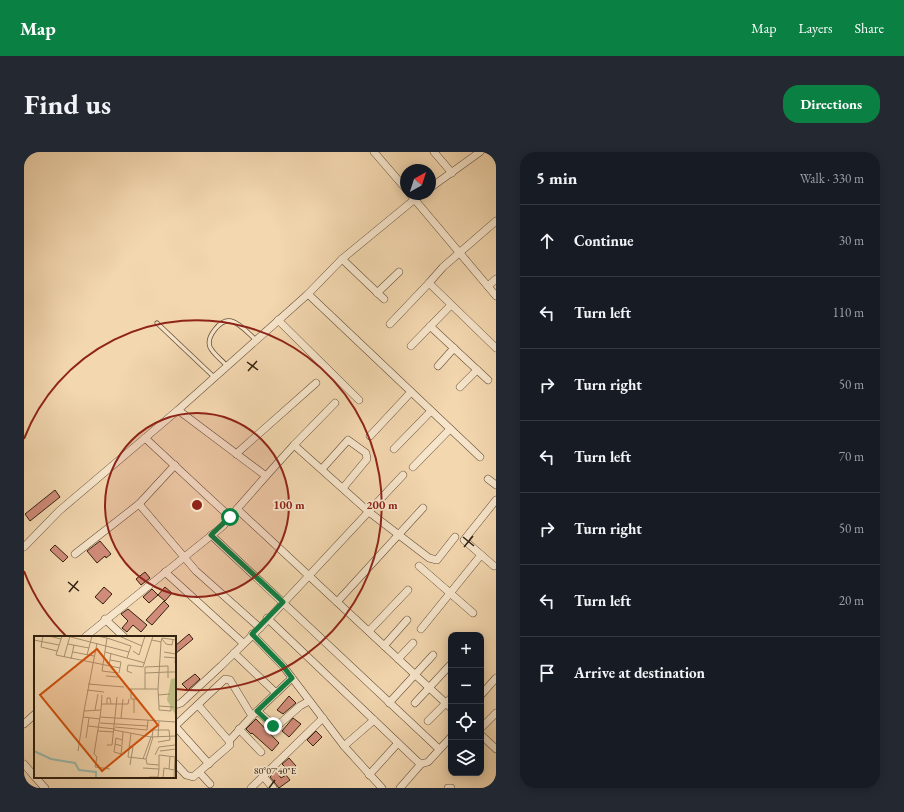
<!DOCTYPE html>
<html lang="en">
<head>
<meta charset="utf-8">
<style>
	:root { --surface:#171b24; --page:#242831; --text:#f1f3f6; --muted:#9ea1a6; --line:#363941; --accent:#0b8043 }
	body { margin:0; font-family:"EB Garamond",serif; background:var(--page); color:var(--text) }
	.controls { position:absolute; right:12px; bottom:12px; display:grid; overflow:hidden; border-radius:8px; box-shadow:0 2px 10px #0003 }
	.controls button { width:36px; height:36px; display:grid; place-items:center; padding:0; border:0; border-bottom:1px solid var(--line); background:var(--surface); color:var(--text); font:20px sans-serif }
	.compass { position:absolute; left:376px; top:12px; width:36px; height:36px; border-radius:50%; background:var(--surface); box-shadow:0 2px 10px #0003; rotate:39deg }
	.stop { position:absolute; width:12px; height:12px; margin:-9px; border:3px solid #0b8043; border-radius:50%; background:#fff }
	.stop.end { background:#0b8043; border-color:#fff; box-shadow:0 1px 4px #0008 }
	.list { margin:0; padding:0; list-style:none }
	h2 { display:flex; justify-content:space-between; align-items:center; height:52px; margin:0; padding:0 16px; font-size:17px }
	h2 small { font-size:13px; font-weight:400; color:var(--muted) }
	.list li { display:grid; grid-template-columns:26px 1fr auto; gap:12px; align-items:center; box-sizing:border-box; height:72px; padding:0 16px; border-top:1px solid var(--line) }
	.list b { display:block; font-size:15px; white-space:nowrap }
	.list em { font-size:13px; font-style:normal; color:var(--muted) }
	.icon { flex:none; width:22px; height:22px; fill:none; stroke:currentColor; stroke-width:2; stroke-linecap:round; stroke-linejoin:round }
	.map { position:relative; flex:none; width:472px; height:636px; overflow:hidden; border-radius:16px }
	header { display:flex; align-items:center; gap:24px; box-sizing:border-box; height:56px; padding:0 20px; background:var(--accent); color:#fff }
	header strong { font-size:19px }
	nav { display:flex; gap:22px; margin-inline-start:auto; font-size:14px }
	.intro { display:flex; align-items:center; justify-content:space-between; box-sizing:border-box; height:96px; padding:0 24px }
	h1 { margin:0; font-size:28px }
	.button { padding:10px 18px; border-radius:16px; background:var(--accent); color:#fff; font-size:14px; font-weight:700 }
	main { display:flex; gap:24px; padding:0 24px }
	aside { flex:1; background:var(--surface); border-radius:16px; box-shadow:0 2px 10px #0003 }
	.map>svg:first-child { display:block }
	.building { fill:#d18b79; stroke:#332210 }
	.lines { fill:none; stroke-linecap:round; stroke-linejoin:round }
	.service-casing { stroke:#634f38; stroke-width:5 }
	.minor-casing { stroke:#634f38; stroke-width:8 }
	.service { stroke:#f7e5cb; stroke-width:3.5 }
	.minor { stroke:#f7e5cb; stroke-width:7 }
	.route { stroke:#0b8043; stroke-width:5 }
	.ticks { fill:none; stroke:#332210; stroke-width:1.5 }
	.ring { fill:none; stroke:#8f2418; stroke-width:2 }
	.inset-river { fill:none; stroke:#9bb9ae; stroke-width:2 }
	.inset-road { fill:none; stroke:#a68f6f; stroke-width:1 }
	.view { fill:#cd510d; fill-opacity:0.15; stroke:#cd510d; stroke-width:2 }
	.inset-edge { fill:none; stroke:#332210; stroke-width:2 }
	.ticks-label { font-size:10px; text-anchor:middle; fill:#332210; stroke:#f7e5cb; stroke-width:3.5; stroke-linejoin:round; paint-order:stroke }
	.centre { fill:#8f2418; stroke:#f7e5cb; stroke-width:2 }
	.ring-label { font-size:12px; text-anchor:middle; font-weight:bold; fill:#8f2418; stroke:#f7e5cb; stroke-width:3.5; stroke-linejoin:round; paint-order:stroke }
</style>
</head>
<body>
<header>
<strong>Map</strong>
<nav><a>Map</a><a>Layers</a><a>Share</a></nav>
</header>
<div class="intro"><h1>Find us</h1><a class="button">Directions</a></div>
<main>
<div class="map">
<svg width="472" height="636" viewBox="0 0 472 636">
	<rect width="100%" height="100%" fill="#f3d7af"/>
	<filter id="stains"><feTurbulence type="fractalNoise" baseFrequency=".005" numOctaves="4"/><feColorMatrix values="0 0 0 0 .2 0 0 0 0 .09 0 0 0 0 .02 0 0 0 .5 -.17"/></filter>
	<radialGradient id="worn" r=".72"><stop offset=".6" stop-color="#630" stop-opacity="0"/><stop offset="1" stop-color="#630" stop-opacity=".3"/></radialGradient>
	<g class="building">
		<polygon points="31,338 36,345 6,369 1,362"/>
		<polygon points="76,389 87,402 82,406 81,404 73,411 63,399"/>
		<polygon points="31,393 44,405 39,410 26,398"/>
		<polygon points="121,420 126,426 117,433 112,427"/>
		<polygon points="80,435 88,442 79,452 71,445"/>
		<polygon points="141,435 148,441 141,449 134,443 125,451 119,445 128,437 134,443"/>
		<polygon points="140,449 145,454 128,473 122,468"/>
		<polygon points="104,457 123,473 117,480 109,473 103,480 98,476 104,469 97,462"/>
		<polygon points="165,482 169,487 151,502 151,494"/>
		<polygon points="171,522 176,527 164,538 158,532"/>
		<polygon points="265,544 272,551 259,562 253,558"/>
		<polygon points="269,566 277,572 265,585 258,579"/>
		<polygon points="232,567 255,591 248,599 228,581 227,582 222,577"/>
		<polygon points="292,579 298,585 289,594 283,588"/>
		<polygon points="265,606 272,614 266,620 258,612"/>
		<polygon points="252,619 257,626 262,623 266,628 255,636 246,625"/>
	</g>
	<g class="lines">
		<defs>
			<g id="service">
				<polyline points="133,171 190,225"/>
				<path d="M203 214C198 208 189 202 186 195 182 185 196 167 207 169 216 171 225 182 232 188"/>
			</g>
			<g id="minor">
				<polyline points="350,0 382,37"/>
				<polyline points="410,0 428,21"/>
				<polyline points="406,36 456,0"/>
				<polyline points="386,42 472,144"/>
				<polyline points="397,42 318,107 284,142 154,258 242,324 213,357 427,556"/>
				<polyline points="472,69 419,115 405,131 472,196"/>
				<polyline points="318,107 360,147"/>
				<polyline points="464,134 472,127"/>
				<polyline points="353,141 375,120"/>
				<polyline points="284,142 456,305"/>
				<polyline points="254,168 335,248"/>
				<polyline points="366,172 405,131"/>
				<polyline points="406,174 464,228"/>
				<polyline points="387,194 427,153"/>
				<polyline points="414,214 430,196"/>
				<polyline points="436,235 453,218"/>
				<polyline points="346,284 387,240"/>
				<polyline points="121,286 206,365"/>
				<polyline points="270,293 345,360 405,406 413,408 431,385"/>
				<polyline points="370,297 407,259"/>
				<polyline points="212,302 292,231"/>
				<polyline points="389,315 426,277"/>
				<polyline points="298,317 324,288 342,301 343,307 319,336"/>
				<polyline points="242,324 270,293 311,251"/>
				<polyline points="464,327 472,333"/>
				<polyline points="115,352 172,419 236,476"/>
				<polyline points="187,383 415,597"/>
				<polyline points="0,395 35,359 154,258"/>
				<polyline points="51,402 115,352 151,313"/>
				<polyline points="395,414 449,461"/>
				<polyline points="470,414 440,388 472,348"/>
				<polyline points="141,420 219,491"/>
				<polyline points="313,450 399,356"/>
				<polyline points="243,466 394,610 397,612 404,610 427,585"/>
				<polyline points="81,467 100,485"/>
				<polyline points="397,477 457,403"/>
				<polyline points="345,479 384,438"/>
				<polyline points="228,482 259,514 320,594 358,636"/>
				<polyline points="61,485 199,374 213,357"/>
				<polyline points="360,494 383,468"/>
				<polyline points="210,501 252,541"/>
				<polyline points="374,507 389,491"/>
				<polyline points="457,543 472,526"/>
				<polyline points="365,551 409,503"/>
				<polyline points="391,551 427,512"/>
				<polyline points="151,553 157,551 197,514 236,476 379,323"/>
				<polyline points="233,559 252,575 276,554 285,549"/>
				<polyline points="404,569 427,546"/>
				<polyline points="0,572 11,562"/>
				<polyline points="151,574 201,527 206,528 228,564"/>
				<polyline points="151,574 185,612"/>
				<polyline points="457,576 472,561"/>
				<polyline points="215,577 237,600"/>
				<polyline points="457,583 472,597"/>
				<polyline points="205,589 228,564 268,526"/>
				<polyline points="320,594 350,568"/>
				<polyline points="151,611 162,623 169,625 206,593 205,589 174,553"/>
				<polyline points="0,612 11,625"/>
				<polyline points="176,621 186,632"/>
				<polyline points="345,623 374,591"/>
				<polyline points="239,624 249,636"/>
				<polyline points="11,625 21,636"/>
				<polyline points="227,636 299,566"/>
				<polyline points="376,636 397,612"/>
				<polyline points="424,636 427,636"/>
			</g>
		</defs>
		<use href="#service" class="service-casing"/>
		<use href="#minor" class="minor-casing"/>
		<use href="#service" class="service"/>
		<use href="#minor" class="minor"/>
	</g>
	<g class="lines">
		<polyline class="route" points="206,365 187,383 259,450 228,482 259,514 268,526 233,559 249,574"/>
	</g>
	<path class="ticks" d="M223 210 234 218M224 219 233 209M439 385 450 394M440 395 449 384M44 430 55 439M45 440 54 429M245 636 251 628"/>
	<circle cx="173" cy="353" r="92" fill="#8f2418" fill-opacity=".12"/>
	<g class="ring">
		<circle cx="173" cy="353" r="92"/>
		<path d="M43 485A185 185 0 0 1 0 419M0 287A185 185 0 1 1 152 537"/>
	</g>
	<g transform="translate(10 484)">
		<rect width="142" height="142" fill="#f3d7af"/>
		<path d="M142 42V80L133 64 137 43Z" fill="#c0bd87"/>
		<path class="inset-river" d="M0 115 17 123 41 127 45 134 62 136V142"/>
		<path class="inset-road" d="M9 0 7 11 23 15M15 0 27 3M28 0 22 19 86 32M33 0 95 16M63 0 73 2 68 35 84 37M85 0 108 10M73 2 97 10 93 22M128 3 132 8 138 9 139 4M0 4 25 9M118 4 127 6 128 2 142 4M63 7 50 75 67 74 66 81 142 86M34 8 55 12M99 15 105 19 111 0M39 16 60 20M71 16 111 27M130 16 142 18M53 19 58 0M30 21 36 0M130 21 142 22M37 23 40 9M76 24 87 26 85 37M141 27 142 15M75 30 77 17M98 37 93 35 94 29 109 31 119 0M111 37 134 36V30L111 31V53M72 40 84 41M134 42V36H142M54 48 90 51M94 53H124L127 6M97 53V63H103M124 53 125 70 140 71M53 54 70 56M124 59 136 58M100 63V77M67 68H94L95 63M73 68V62H76L77 68M125 70V74L137 75V70M61 74 64 58M67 74 68 59M49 81 66 83M66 81 60 118 63 121 61 131 76 133M87 82 89 63M66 87 114 90M54 90 81 93M81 91 113 94 114 84M80 94 117 101 142 100M64 95 80 96M97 97 94 121 112 123 113 128 125 129M118 101 119 94H135L136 104 124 106M124 101 125 85M52 102 55 82M81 108 88 110 87 118 80 116 82 102 88 104M73 109H78L83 61M88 109 89 96M95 110 99 111 96 129M44 115 50 75M126 115 142 113M121 119 125 111 141 109M136 121 135 133 140 134M109 123 117 101M112 123 119 101M109 132 125 133 124 141H115M125 133V119L142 121M129 142 130 132 135 133M140 142 141 121"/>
		<path class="view" d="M63 13 124 89 68 135 6 59Z"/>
		<rect width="142" height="142" class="inset-edge"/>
	</g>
	<g class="ticks-label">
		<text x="251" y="622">80°07'40"E</text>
	</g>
	<circle cx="173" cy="353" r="6" class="centre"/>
	<g class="ring-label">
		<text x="265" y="357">100 m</text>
		<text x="358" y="357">200 m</text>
	</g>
	<rect width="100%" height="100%" filter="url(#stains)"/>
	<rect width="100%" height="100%" fill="url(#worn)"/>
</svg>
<div class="controls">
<button>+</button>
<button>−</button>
<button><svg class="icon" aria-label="locate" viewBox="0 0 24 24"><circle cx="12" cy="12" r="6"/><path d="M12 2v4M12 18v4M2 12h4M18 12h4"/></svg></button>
<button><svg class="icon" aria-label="layers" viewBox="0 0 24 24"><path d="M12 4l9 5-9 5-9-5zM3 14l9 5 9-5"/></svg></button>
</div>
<svg class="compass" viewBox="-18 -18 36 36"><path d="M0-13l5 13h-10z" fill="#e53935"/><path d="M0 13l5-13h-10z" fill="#9ea1a6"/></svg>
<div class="stop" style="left:206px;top:365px"></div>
<div class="stop end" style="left:249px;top:574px"></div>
</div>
<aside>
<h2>5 min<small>Walk · 330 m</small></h2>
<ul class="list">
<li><svg class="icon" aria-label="ahead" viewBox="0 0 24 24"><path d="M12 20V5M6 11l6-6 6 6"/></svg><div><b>Continue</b></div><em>30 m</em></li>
<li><svg class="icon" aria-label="left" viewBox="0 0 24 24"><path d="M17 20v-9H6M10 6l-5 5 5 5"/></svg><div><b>Turn left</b></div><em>110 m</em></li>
<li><svg class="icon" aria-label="right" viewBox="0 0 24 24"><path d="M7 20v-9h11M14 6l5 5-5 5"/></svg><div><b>Turn right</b></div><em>50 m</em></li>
<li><svg class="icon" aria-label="left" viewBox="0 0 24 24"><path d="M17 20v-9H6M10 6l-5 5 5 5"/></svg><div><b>Turn left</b></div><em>70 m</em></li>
<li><svg class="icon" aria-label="right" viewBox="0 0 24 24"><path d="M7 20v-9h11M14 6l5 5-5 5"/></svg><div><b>Turn right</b></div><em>50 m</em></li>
<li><svg class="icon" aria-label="left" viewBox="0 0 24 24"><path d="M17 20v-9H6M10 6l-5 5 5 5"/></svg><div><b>Turn left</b></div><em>20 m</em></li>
<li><svg class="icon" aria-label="arrive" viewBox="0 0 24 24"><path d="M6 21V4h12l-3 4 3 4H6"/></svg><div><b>Arrive at destination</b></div></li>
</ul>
</aside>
</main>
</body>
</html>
